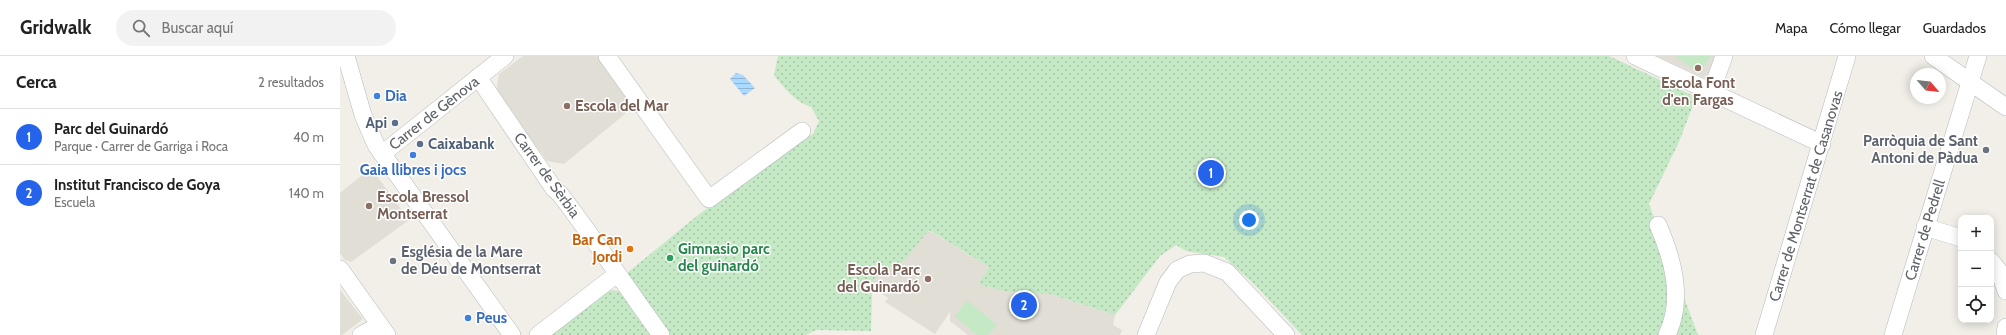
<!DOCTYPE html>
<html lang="es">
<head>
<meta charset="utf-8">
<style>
	:root { --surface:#fff; --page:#f2f2f2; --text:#222; --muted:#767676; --line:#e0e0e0; --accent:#2563eb }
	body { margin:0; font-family:Cabin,sans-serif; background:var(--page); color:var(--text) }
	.controls { position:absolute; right:12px; bottom:12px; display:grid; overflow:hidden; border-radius:8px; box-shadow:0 2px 10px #0003 }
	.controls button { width:36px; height:36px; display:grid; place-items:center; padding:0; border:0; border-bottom:1px solid var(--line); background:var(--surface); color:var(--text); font:20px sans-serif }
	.compass { position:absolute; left:1570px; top:12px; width:36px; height:36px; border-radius:50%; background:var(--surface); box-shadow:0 2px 10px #0003; rotate:118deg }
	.you { position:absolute; left:909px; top:164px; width:14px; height:14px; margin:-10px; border:3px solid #fff; border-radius:50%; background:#1a73e8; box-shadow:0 0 0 6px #1a73e833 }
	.badge { display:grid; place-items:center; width:26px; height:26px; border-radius:50%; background:var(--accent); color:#fff; font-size:13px; font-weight:700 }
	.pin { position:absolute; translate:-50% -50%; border:2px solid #fff; box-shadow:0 1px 4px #0006 }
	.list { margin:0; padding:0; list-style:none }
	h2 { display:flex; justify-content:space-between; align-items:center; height:52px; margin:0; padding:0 16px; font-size:17px }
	h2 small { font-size:13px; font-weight:400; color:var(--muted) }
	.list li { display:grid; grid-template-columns:26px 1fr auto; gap:12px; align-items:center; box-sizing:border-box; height:56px; padding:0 16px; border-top:1px solid var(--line) }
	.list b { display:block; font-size:15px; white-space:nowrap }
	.list p { margin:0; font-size:13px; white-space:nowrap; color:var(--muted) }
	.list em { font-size:13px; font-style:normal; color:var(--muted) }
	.icon { flex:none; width:22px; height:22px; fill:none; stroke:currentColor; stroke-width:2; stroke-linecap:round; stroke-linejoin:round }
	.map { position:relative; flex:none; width:1666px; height:279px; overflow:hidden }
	header { display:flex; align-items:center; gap:24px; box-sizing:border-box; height:56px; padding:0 20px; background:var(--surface); border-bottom:1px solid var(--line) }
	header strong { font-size:19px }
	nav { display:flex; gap:22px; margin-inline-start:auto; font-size:14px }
	.search { width:280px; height:36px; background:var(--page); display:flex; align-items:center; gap:10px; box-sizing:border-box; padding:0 14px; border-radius:22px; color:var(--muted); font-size:15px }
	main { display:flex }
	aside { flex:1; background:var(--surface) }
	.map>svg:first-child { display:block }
	.education { fill:#e1ded6 }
	.grass { fill:#c5e8c5 }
	.park { fill:url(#park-dots) }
	.water { fill:url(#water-rules) }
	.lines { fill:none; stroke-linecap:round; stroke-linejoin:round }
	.minor-casing { stroke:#b5b8bc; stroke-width:18 }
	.minor { stroke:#fff; stroke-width:17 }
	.education-dot { fill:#8d6e63; stroke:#fff; stroke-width:1.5 }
	.shop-dot { fill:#3f7fe0; stroke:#fff; stroke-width:1.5 }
	.service-dot { fill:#5c6f8a; stroke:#fff; stroke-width:1.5 }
	.worship-dot { fill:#6b7280; stroke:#fff; stroke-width:1.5 }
	.food-dot { fill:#e8710a; stroke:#fff; stroke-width:1.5 }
	.leisure-dot { fill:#2e9e5b; stroke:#fff; stroke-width:1.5 }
	.labels { text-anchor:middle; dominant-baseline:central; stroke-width:3; stroke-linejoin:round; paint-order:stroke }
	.education-label { font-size:15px; font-weight:bold; fill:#785e54; stroke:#fff; text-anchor:start }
	.shop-label { font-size:15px; font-weight:bold; fill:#366cbe; stroke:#fff; text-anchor:start }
	.street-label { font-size:15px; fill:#5f6368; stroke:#fff }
	.service-label { font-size:15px; font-weight:bold; fill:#4e5e75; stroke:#fff; text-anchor:end }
	.worship-label { font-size:15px; font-weight:bold; fill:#5b616d; stroke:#fff; text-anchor:end }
	.food-label { font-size:15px; font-weight:bold; fill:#c56008; stroke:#fff; text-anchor:end }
	.leisure-label { font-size:15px; font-weight:bold; fill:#27864d; stroke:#fff; text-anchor:start }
</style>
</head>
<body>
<header>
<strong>Gridwalk</strong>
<div class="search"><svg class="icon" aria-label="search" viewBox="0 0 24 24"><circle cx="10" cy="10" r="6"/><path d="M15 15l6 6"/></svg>Buscar aquí</div>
<nav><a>Mapa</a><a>Cómo llegar</a><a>Guardados</a></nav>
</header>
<main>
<aside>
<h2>Cerca<small>2 resultados</small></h2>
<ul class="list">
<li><span class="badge">1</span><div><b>Parc del Guinardó</b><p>Parque · Carrer de Garriga i Roca</p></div><em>40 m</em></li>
<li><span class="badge">2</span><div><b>Institut Francisco de Goya</b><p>Escuela</p></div><em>140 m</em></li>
</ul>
</aside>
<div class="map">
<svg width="1666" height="279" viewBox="0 0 1666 279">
	<defs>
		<pattern id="park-dots" width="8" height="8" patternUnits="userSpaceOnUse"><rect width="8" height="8" fill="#c5e8c5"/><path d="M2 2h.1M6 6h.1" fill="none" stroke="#a3c0a4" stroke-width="1.8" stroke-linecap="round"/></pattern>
		<pattern id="water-rules" width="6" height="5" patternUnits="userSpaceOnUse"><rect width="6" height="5" fill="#aadaff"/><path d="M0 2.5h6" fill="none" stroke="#8eb4d2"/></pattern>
	</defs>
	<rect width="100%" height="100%" fill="#f1efe8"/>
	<g class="education">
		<polygon points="183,0 259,0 288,41 285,58 224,108 207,105 156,37 159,18"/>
		<polygon points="1317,0 1376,0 1369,24"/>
		<polygon points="31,112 69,164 11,206 5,204 0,197 0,137"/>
		<polygon points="588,174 649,211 638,228 667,236 710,238 775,259 773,269 782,274 780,279 628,279 610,265 610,256 595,278 545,246 548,242 532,231 536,218 561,208"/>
		<polygon points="0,234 23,263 2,279 0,279"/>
	</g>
	<g class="grass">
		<polygon points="1335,0 1371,0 1359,17"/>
		<polygon points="627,244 657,269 648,279 637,279 615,260"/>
	</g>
	<g class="park">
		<path d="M438 0H1269L1356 41 1339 86 1309 148 1358 279H962L913 227 884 201 846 195 836 189 820 200 775 259 710 238 667 236 638 228 649 211 589 174 561 208 536 218 532 231 531 275 476 274 466 279H330L286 218 358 159 473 78 479 65 471 51C454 45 445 33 434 19Z"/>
		<polygon points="267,234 279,235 310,279 212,279"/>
	</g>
	<polygon class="water" points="396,17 403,19 415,32 404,40 390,23"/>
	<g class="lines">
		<defs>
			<g id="minor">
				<polyline points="6,0 23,59 36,89 172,279"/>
				<polyline points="267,0 369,143 462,75"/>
				<polyline points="1295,0 1482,88"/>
				<polyline points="1593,0 1666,51"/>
				<path d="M138 21 214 133 220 138C255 184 287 232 321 279"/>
				<polyline points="1371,36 1384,0"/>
				<polyline points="42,98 165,0"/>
				<path d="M1318 169C1333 203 1344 243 1327 279"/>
				<polyline points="1585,171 1621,182"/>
				<polyline points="1651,205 1659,215 1666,235"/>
				<polyline points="0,213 47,279"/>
				<polyline points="21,279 40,269"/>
				<polyline points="198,279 277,218"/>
				<polyline points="806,279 828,226 837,214 850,208 864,207 887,216 946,279"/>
				<polyline points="1424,279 1507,0"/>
				<polyline points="1553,279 1638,0"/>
				<polyline points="1665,279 1666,271"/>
			</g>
		</defs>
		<use href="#minor" class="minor-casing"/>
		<use href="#minor" class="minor"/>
	</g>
	<g class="education-dot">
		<circle cx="1358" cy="12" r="4"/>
		<circle cx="227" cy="50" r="4"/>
		<circle cx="29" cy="150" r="4"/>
		<circle cx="588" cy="223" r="4"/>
	</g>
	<g class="shop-dot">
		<circle cx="37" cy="40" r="4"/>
		<circle cx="73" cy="99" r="4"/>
		<circle cx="128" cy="262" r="4"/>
	</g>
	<g class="service-dot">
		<circle cx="55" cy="67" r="4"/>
		<circle cx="80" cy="88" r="4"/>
	</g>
	<g class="worship-dot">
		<circle cx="1646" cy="94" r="4"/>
		<circle cx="53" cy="205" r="4"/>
	</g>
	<circle class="food-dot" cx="290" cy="193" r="4"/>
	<circle class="leisure-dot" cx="330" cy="202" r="4"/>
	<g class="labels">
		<g class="education-label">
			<text x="1358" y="27" text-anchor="middle">Escola Font<tspan x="1358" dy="17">d'en Fargas</tspan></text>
			<text x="235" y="50">Escola del Mar</text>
			<text x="37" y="141">Escola Bressol<tspan x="37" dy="17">Montserrat</tspan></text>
			<text x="580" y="214" text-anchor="end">Escola Parc<tspan x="580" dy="17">del Guinardó</tspan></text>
		</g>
		<g class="shop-label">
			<text x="45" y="40">Dia</text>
			<text x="73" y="114" text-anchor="middle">Gaia llibres i jocs</text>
			<text x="136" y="262">Peus</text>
		</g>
		<g class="street-label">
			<text transform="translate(94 57) rotate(-38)">Carrer de Gènova</text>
			<text transform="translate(207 119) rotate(54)">Carrer de Sèrbia</text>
			<text transform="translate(1466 140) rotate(-73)">Carrer de Montserrat de Casanovas</text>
			<text transform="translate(1585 174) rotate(-73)">Carrer de Pedrell</text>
		</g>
		<g class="service-label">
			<text x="47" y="67">Api</text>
			<text x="88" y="88" text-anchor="start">Caixabank</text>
		</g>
		<g class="worship-label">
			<text x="1638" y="85">Parròquia de Sant<tspan x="1638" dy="17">Antoni de Pàdua</tspan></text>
			<text x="61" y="196" text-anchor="start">Església de la Mare<tspan x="61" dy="17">de Déu de Montserrat</tspan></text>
		</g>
		<g class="food-label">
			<text x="282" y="184">Bar Can<tspan x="282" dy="17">Jordi</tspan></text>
		</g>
		<g class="leisure-label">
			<text x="338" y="193">Gimnasio parc<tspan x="338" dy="17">del guinardó</tspan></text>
		</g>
	</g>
</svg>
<div class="controls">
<button>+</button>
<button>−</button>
<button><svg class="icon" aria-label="locate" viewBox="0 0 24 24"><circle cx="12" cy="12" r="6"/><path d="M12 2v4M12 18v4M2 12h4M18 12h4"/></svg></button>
</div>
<svg class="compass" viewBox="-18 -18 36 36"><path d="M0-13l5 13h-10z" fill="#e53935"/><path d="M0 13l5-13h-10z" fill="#767676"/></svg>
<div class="you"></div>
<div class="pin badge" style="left:871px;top:117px">1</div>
<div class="pin badge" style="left:684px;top:249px">2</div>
</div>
</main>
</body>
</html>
